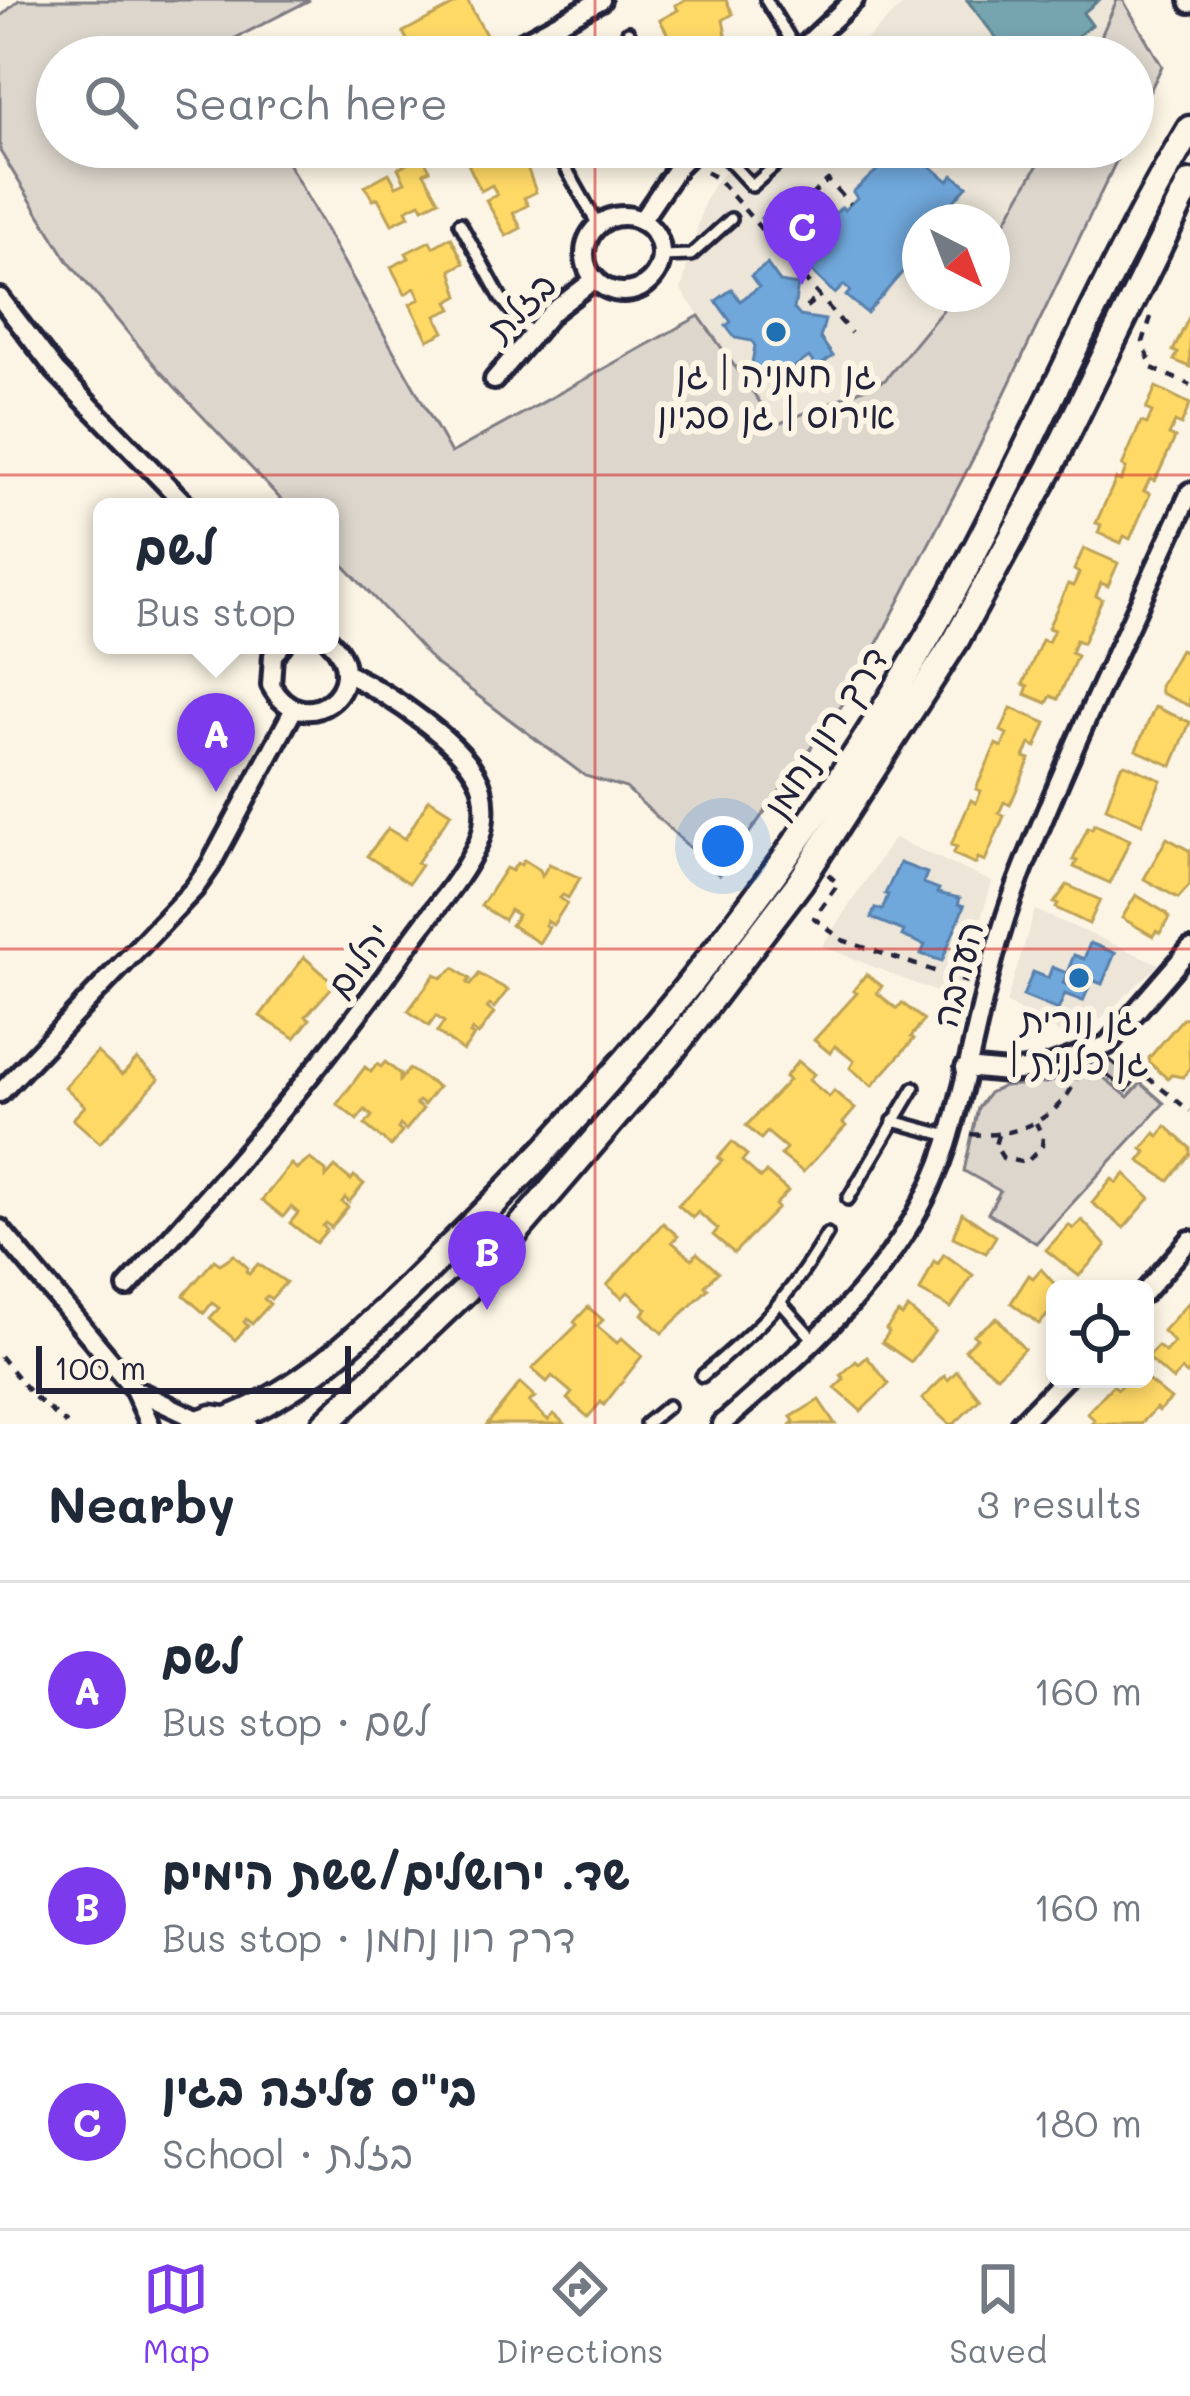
<!DOCTYPE html>
<html lang="en">
<head>
<meta charset="utf-8">
<style>
	:root { --surface:#fff; --page:#f2f2f3; --text:#1f2937; --muted:#747a83; --line:#e0e1e3; --accent:#7c3aed }
	body { margin:0; font-family:Mali,"Playpen Sans Hebrew",sans-serif; background:var(--page); color:var(--text) }
	.controls { position:absolute; right:36px; bottom:36px; display:grid; overflow:hidden; border-radius:18px; box-shadow:0 6px 18px #0003 }
	.controls button { width:108px; height:108px; display:grid; place-items:center; padding:0; border:0; border-bottom:3px solid var(--line); background:var(--surface); color:var(--text); font:60px sans-serif }
	.compass { position:absolute; left:902px; top:204px; width:108px; height:108px; border-radius:50%; background:var(--surface); box-shadow:0 6px 18px #0003; rotate:138deg }
	.scale { position:absolute; left:36px; bottom:30px; width:315px; box-sizing:border-box; padding-left:12px; border:6px solid #22223b; border-top:0; font-size:33px; line-height:42px; white-space:nowrap; color:#22223b; -webkit-text-stroke:9px #fcf5e5; paint-order:stroke }
	.you { position:absolute; left:723px; top:846px; width:42px; height:42px; margin:-30px; border:9px solid #fff; border-radius:50%; background:#1a73e8; box-shadow:0 0 0 18px #1a73e833 }
	.badge { display:grid; place-items:center; width:78px; height:78px; border-radius:50%; background:var(--accent); color:#fff; font-size:39px; font-weight:700 }
	.pin { position:absolute; translate:-50% -99px; filter:drop-shadow(0 3px 6px #0008) }
	.pin::after { content:''; position:absolute; top:63px; width:42px; height:36px; background:inherit; clip-path:polygon(0 0,100% 0,50% 100%) }
	.popup { position:absolute; left:93px; top:498px; width:246px; height:156px; box-sizing:border-box; display:grid; place-content:center; border-radius:18px; background:var(--surface); filter:drop-shadow(0 3px 9px #0005); font-size:39px; white-space:nowrap; color:var(--muted) }
	.popup b { font-size:45px; color:var(--text) }
	.popup::after { content:''; position:absolute; left:50%; top:100%; margin-left:-24px; border:24px solid transparent; border-top-color:var(--surface) }
	.list { margin:0; padding:0; list-style:none }
	h2 { display:flex; justify-content:space-between; align-items:center; height:156px; margin:0; padding:0 48px; font-size:51px }
	h2 small { font-size:39px; font-weight:400; color:var(--muted) }
	.list li { display:grid; grid-template-columns:78px 1fr auto; gap:36px; align-items:center; box-sizing:border-box; height:216px; padding:0 48px; border-top:3px solid var(--line) }
	.list b { display:block; font-size:45px; white-space:nowrap }
	.list p { margin:0; font-size:39px; white-space:nowrap; color:var(--muted) }
	.list em { font-size:39px; font-style:normal; color:var(--muted) }
	.icon { flex:none; width:66px; height:66px; fill:none; stroke:currentColor; stroke-width:2; stroke-linecap:round; stroke-linejoin:round }
	.map { position:relative; flex:none; width:1190px; height:1424px; overflow:hidden }
	.search { position:absolute; background:var(--surface); box-shadow:0 6px 18px #0003; left:36px; right:36px; top:36px; height:132px; display:flex; align-items:center; gap:30px; box-sizing:border-box; padding:0 42px; border-radius:66px; color:var(--muted); font-size:45px }
	.sheet { height:804px; background:var(--surface) }
	nav { display:flex; justify-content:space-around; align-items:center; box-sizing:border-box; height:168px; border-top:3px solid var(--line); background:var(--surface); font-size:33px; color:var(--muted) }
	nav a { display:grid; justify-items:center; gap:6px }
	nav .on { color:var(--accent) }
	.map>svg:first-child { display:block }
	.built { fill:#ece5d8 }
	.green { fill:#dcd6cc; stroke:#7f7c84; stroke-width:3 }
	.homes { fill:#ffd966; stroke:#bda259; stroke-width:3 }
	.schools { fill:#6fa8dc; stroke:#5880ac; stroke-width:3 }
	.public { fill:#76a5af; stroke:#5d7e8c; stroke-width:3 }
	.building { fill:#c6c1bb; stroke:#22223b; stroke-width:3 }
	.lines { fill:none; stroke-linecap:round; stroke-linejoin:round }
	.lane-casing { stroke:#22223b; stroke-width:18 }
	.street-casing { stroke:#22223b; stroke-width:26 }
	.secondary-casing { stroke:#22223b; stroke-width:33 }
	.path { stroke:#22223b; stroke-width:4.5; stroke-dasharray:9 9; stroke-linecap:butt }
	.lane { stroke:#fcf5e5; stroke-width:9 }
	.street { stroke:#fcf5e5; stroke-width:16 }
	.secondary { stroke:#fcf5e5; stroke-width:24 }
	.grid { fill:none; stroke:#d62828; stroke-width:3; stroke-opacity:0.55 }
	.poi-dot { fill:#1f6fb2; stroke:#fcf5e5; stroke-width:4.5 }
	.labels { text-anchor:middle; dominant-baseline:central; stroke-width:12; stroke-linejoin:round; paint-order:stroke }
	.street-label { font-size:36px; fill:#22223b; stroke:#fcf5e5 }
	.poi-label { font-size:36px; fill:#22223b; stroke:#fcf5e5 }
</style>
</head>
<body>
<div class="map">
<svg width="1190" height="1424" viewBox="0 0 1190 1424">
	<rect width="100%" height="100%" fill="#fcf5e5"/>
	<filter id="ink" filterUnits="userSpaceOnUse"><feTurbulence type="fractalNoise" baseFrequency=".00833" numOctaves="2"/><feDisplacementMap in="SourceGraphic" scale="24" xChannelSelector="R" yChannelSelector="G"/><feConvolveMatrix kernelMatrix="1 2 1 2 8 2 1 2 1" color-interpolation-filters="sRGB"/></filter>
	<g filter="url(#ink)">
		<g class="built">
			<polygon points="908,0 1116,0 1091,57 848,57"/>
			<polygon points="754,147 1048,147 992,242 992,222 920,222 920,294 955,294 885,378 777,424 681,290 705,199 718,179"/>
			<polygon points="894,838 992,882 956,1000 822,946"/>
			<polygon points="1035,910 1159,964 1101,1019 1066,1036 1006,1003"/>
		</g>
		<g class="green">
			<polygon points="19,0 310,0 222,45 228,57 57,57 57,147 279,147 451,453 699,316 776,425 885,380 956,294 992,294 992,245 1048,147 1123,147 978,449 853,690 719,875 626,788 585,776 437,665 330,551 330,507 288,507 159,370 68,261 0,151 0,17"/>
			<polygon points="1117,0 1123,0 1162,66 1133,126 1133,57 1092,57"/>
			<polygon points="1093,1069 1128,1097 1141,1083 1164,1103 1036,1243 988,1213 1000,1191 964,1171 978,1108 989,1093 1004,1086 1046,1083"/>
		</g>
		<g class="homes">
			<polygon points="463,0 467,0 487,37 449,57 416,57 403,32"/>
			<polygon points="685,0 726,0 733,14 723,20 726,35 720,38 725,48 717,52 719,57 680,57 690,50 685,40 674,46 660,20 678,10 675,5"/>
			<polygon points="487,147 535,147 541,159 527,167 536,192 524,198 528,205 513,213 521,228 506,236 486,200 497,195 492,185 481,191 468,164 486,155 483,149"/>
			<polygon points="422,156 430,170 424,173 439,200 423,208 420,203 406,210 409,216 392,224 378,198 373,200 365,186 389,173 396,186 405,182 398,168"/>
			<polygon points="451,237 464,263 451,270 459,296 448,302 452,309 436,316 444,332 428,340 410,304 420,299 415,288 405,294 391,267 409,258 406,253 430,241 433,247"/>
			<polygon points="1190,315 1190,367 1174,360 1178,353 1173,351"/>
			<polygon points="1156,387 1190,404 1181,425 1175,422 1169,435 1175,438 1155,481 1150,479 1144,491 1150,494 1130,539 1124,536 1121,543 1098,533 1101,525 1096,523 1116,479 1121,481 1126,468 1122,466 1141,422 1147,424 1152,412 1146,409"/>
			<polygon points="1084,548 1118,563 1108,586 1101,583 1096,596 1102,599 1083,643 1076,640 1071,653 1077,656 1058,699 1051,696 1047,703 1025,694 1028,686 1023,684 1042,640 1048,642 1054,630 1048,628 1068,584 1073,586 1079,573 1074,570"/>
			<polygon points="1180,650 1190,654 1190,706 1161,693 1160,686"/>
			<polygon points="1155,707 1190,722 1172,766 1136,750"/>
			<polygon points="1011,708 1046,723 1036,747 1030,744 1024,757 1030,759 1010,805 1004,802 999,813 1004,816 985,861 978,858 976,864 953,854 957,847 951,845 971,800 976,803 981,791 976,789 996,744 1002,747 1007,734 1001,731"/>
			<polygon points="1125,764 1161,780 1142,824 1106,808 1120,768"/>
			<polygon points="429,799 451,813 417,863 421,865 409,883 367,856 388,829 405,839"/>
			<polygon points="1094,824 1130,840 1110,883 1074,867 1077,861 1073,860 1088,827 1092,829"/>
			<polygon points="1167,838 1190,851 1190,885 1178,898 1144,879"/>
			<polygon points="524,860 540,870 542,876 549,864 580,878 568,898 563,895 560,898 567,903 553,925 547,921 545,925 549,927 539,943 511,925 518,915 510,910 504,920 481,906 506,868 512,871 517,863 521,865"/>
			<polygon points="1067,885 1100,900 1089,924 1056,908 1058,904 1054,903"/>
			<polygon points="1136,895 1166,913 1169,918 1160,933 1156,931 1153,936 1122,918"/>
			<polygon points="304,957 335,984 306,1016 310,1019 295,1038 260,1016"/>
			<polygon points="454,968 470,979 467,983 470,985 479,974 508,990 494,1008 490,1005 487,1008 494,1013 478,1035 472,1030 470,1034 474,1036 463,1051 437,1032 444,1022 436,1016 429,1026 408,1011 435,974 441,978"/>
			<polygon points="866,974 882,986 877,993 897,1009 902,1003 924,1020 911,1037 914,1039 872,1086 850,1068 854,1061 835,1046 830,1053 814,1040 857,993 853,991"/>
			<polygon points="1188,1017 1190,1068 1183,1077 1171,1075 1168,1079 1150,1063 1149,1058 1183,1018"/>
			<polygon points="97,1052 122,1075 137,1059 159,1079 100,1143 73,1119 85,1106 65,1087"/>
			<polygon points="798,1061 814,1074 809,1080 829,1097 834,1091 855,1109 843,1123 846,1126 803,1172 781,1155 786,1148 767,1132 761,1139 746,1126 789,1080 785,1077"/>
			<polygon points="385,1062 400,1074 400,1080 409,1069 438,1087 424,1105 419,1101 416,1104 423,1109 406,1130 400,1125 398,1129 402,1132 391,1146 365,1125 372,1116 365,1110 357,1120 337,1104 365,1067 371,1072 377,1064 381,1067"/>
			<polygon points="1166,1126 1190,1148 1190,1154 1169,1181 1139,1161 1146,1152 1142,1149 1155,1133 1159,1136"/>
			<polygon points="732,1142 747,1155 742,1161 761,1178 766,1172 788,1191 775,1205 778,1208 734,1253 713,1235 718,1229 698,1212 693,1218 678,1205 722,1161 718,1158"/>
			<polygon points="310,1159 326,1171 326,1177 335,1167 351,1180 354,1176 364,1184 349,1202 345,1198 342,1202 348,1207 331,1228 326,1223 323,1226 327,1230 316,1243 290,1223 298,1213 291,1207 283,1217 262,1200 291,1164 297,1169"/>
			<polygon points="1125,1174 1150,1198 1124,1228 1092,1203 1112,1179 1117,1183"/>
			<polygon points="962,1213 996,1236 986,1253 953,1237"/>
			<polygon points="1082,1220 1106,1246 1079,1276 1046,1250 1069,1225 1073,1229"/>
			<polygon points="663,1223 678,1236 672,1242 692,1259 697,1253 718,1272 705,1286 708,1289 662,1333 642,1314 647,1309 628,1292 622,1298 607,1285"/>
			<polygon points="944,1254 973,1275 951,1308 920,1291 934,1261 938,1264"/>
			<polygon points="234,1255 248,1268 246,1271 249,1274 258,1264 286,1282 271,1299 267,1296 264,1299 270,1304 252,1324 246,1319 244,1322 248,1326 235,1340 210,1318 219,1308 212,1303 204,1313 184,1295 214,1260 220,1264"/>
			<polygon points="1041,1269 1059,1289 1055,1289 1055,1307 1039,1324 1011,1303 1029,1275 1033,1278"/>
			<polygon points="1189,1302 1190,1370 1187,1374 1182,1370 1173,1380 1147,1357 1158,1346 1165,1352 1174,1342 1163,1331"/>
			<polygon points="588,1307 603,1320 597,1326 617,1343 622,1338 642,1356 604,1405 601,1402 588,1417 567,1399 572,1393 552,1376 547,1382 532,1369 577,1325 574,1322"/>
			<polygon points="908,1308 935,1331 911,1362 882,1342 889,1332 886,1329 898,1313 902,1316"/>
			<polygon points="997,1318 1024,1349 997,1376 965,1350 977,1338 973,1335"/>
			<polygon points="867,1357 889,1384 861,1411 835,1388 844,1379 841,1375 856,1361 859,1364"/>
			<polygon points="957,1371 980,1399 954,1424 949,1424 922,1399 945,1376 948,1380"/>
			<polygon points="1145,1378 1171,1399 1159,1411 1156,1408 1141,1424 1091,1424 1095,1420 1087,1413 1113,1385 1118,1389 1127,1379"/>
			<polygon points="520,1383 535,1397 529,1402 548,1420 554,1414 565,1424 487,1424"/>
			<polygon points="819,1400 835,1424 791,1424 794,1421 791,1417"/>
		</g>
		<g class="schools">
			<polygon points="903,147 951,147 930,166 948,181 953,175 967,186 952,203 958,208 946,222 920,222 920,252 867,313 846,296 850,291 844,285 835,294 787,247 827,211 832,216 842,207 844,210 857,198 853,192"/>
			<polygon points="771,208 790,227 779,237 761,218"/>
			<polygon points="767,264 780,282 798,285 794,309 800,316 825,320 820,338 833,356 817,368 809,357 790,370 799,381 782,393 767,372 761,375 752,363 755,346 752,341 735,338 726,326 731,322 716,301 732,289 740,301 759,287 751,276"/>
			<polygon points="900,863 927,873 923,883 939,889 937,893 960,898 958,904 964,906 942,961 921,954 925,945 902,936 904,931 871,918 875,908 882,910 888,895 885,894"/>
			<polygon points="1090,943 1115,953 1102,984 1092,980 1083,1001 1065,994 1058,1010 1023,996 1033,972 1048,978 1052,967 1067,973 1063,983 1067,985 1074,973 1068,970 1074,955 1084,959"/>
		</g>
		<polygon class="public" points="967,0 1099,0 1083,13 1092,25 1050,57 1037,57 1033,52 1027,57 1011,57"/>
		<polygon class="building" points="1110,1060 1135,1080 1127,1091 1102,1071"/>
		<g class="lines">
			<defs>
				<g id="lane">
					<polyline points="766,0 798,52"/>
					<polyline points="628,32 642,57"/>
					<polyline points="554,147 598,225"/>
					<polyline points="716,147 752,186 796,147"/>
					<polyline points="460,223 501,298 531,334"/>
					<polyline points="661,256 691,255 731,219"/>
					<polyline points="893,1121 949,1136"/>
					<polyline points="848,1199 914,1088"/>
					<polyline points="782,1304 814,1340"/>
					<path d="M702 1376C760 1327 788 1300 827 1234"/>
					<polyline points="646,1424 668,1406"/>
				</g>
				<g id="street">
					<polyline points="1189,0 1190,3"/>
					<polyline points="495,57 601,0"/>
					<polyline points="793,57 854,0"/>
					<polyline points="324,149 327,147"/>
					<circle cx="623" cy="254" r="38"/>
					<polyline points="641,221 679,165 697,147"/>
					<polyline points="0,298 56,371 188,507"/>
					<polyline points="494,380 552,312 595,279"/>
					<path d="M282 645 273 655 271 685C302 744 377 687 330 641"/>
					<polyline points="965,1068 1008,1072 1044,1068 1107,1045 1190,949"/>
					<polyline points="0,1093 194,889 210,866 294,709"/>
					<polyline points="0,1229 134,1389 150,1424"/>
					<path d="M127 1287C227 1176 325 1064 411 941 433 910 462 878 478 843 485 828 486 805 482 789 471 746 385 692 346 673"/>
					<polyline points="1145,1292 1190,1240"/>
					<polyline points="135,1390 201,1421"/>
					<path d="M722 1424C813 1344 908 1265 947 1145 974 1058 984 969 1018 882 1069 750 1132 621 1190 492"/>
					<polyline points="1020,1424 1064,1379"/>
				</g>
				<g id="secondary">
					<path d="M230 1419C321 1384 393 1302 462 1235 645 1056 806 849 933 628 1026 465 1094 290 1190 129"/>
					<polyline points="195,1424 212,1418 244,1423"/>
					<polyline points="325,1424 466,1290 673,1049 800,882 956,640 1049,470 1190,183"/>
				</g>
			</defs>
			<use href="#lane" class="lane-casing"/>
			<use href="#street" class="street-casing"/>
			<use href="#secondary" class="secondary-casing"/>
			<g class="path">
				<polyline points="706,172 718,179 851,333"/>
				<polyline points="779,246 796,230 786,218 828,180 850,204"/>
				<polyline points="806,307 821,295"/>
				<polyline points="1151,317 1143,342 1152,368 1190,385"/>
				<polyline points="828,874 838,884 814,918 842,940 967,982"/>
				<polyline points="1119,1055 1190,1111"/>
				<path d="M971 1134C1014 1139 1062 1118 1078 1075"/>
				<polyline points="998,1135 995,1145 1003,1158 1026,1163 1042,1146 1043,1137 1036,1123"/>
				<polyline points="0,1356 32,1395 67,1424"/>
			</g>
			<use href="#lane" class="lane"/>
			<use href="#street" class="street"/>
			<use href="#secondary" class="secondary"/>
		</g>
	</g>
	<path class="grid" d="M595 0V57M595 147V1424M0 475H1190M0 949H1190"/>
	<g class="poi-dot">
		<circle cx="776" cy="332" r="12"/>
		<circle cx="1079" cy="978" r="12"/>
	</g>
	<g class="labels">
		<g class="street-label">
			<text transform="translate(520 305) rotate(-45)">בזלת</text>
			<text transform="translate(824 731) rotate(-57)">דרך רון נחמן</text>
			<text transform="translate(357 959) rotate(-54)">יהלום</text>
			<text transform="translate(956 974) rotate(-75)">הערבה</text>
		</g>
		<g class="poi-label">
			<text x="776" y="372">גן חמניה | גן<tspan x="776" dy="41">אירוס | גן סביון</tspan></text>
			<text x="1079" y="1018">גן נורית<tspan x="1079" dy="41">| גן כלנית</tspan></text>
		</g>
	</g>
</svg>
<div class="controls">
<button><svg class="icon" aria-label="locate" viewBox="0 0 24 24"><circle cx="12" cy="12" r="6"/><path d="M12 2v4M12 18v4M2 12h4M18 12h4"/></svg></button>
</div>
<svg class="compass" viewBox="-18 -18 36 36"><path d="M0-13l5 13h-10z" fill="#e53935"/><path d="M0 13l5-13h-10z" fill="#747a83"/></svg>
<div class="scale">100 m</div>
<div class="you"></div>
<div class="pin badge" style="left:216px;top:792px">A</div>
<div class="popup"><b>לשם</b>Bus stop</div>
<div class="pin badge" style="left:487px;top:1310px">B</div>
<div class="pin badge" style="left:802px;top:285px">C</div>
<div class="search"><svg class="icon" aria-label="search" viewBox="0 0 24 24"><circle cx="10" cy="10" r="6"/><path d="M15 15l6 6"/></svg>Search here</div>
</div>
<section class="sheet">
<h2>Nearby<small>3 results</small></h2>
<ul class="list">
<li><span class="badge">A</span><div><b>לשם</b><p>Bus stop · לשם</p></div><em>160 m</em></li>
<li><span class="badge">B</span><div><b>שד. ירושלים/ששת הימים</b><p>Bus stop · דרך רון נחמן</p></div><em>160 m</em></li>
<li><span class="badge">C</span><div><b>בי&quot;ס עליזה בגין</b><p>School · בזלת</p></div><em>180 m</em></li>
</ul>
</section>
<nav>
<a class="on"><svg class="icon" aria-label="map" viewBox="0 0 24 24"><path d="M3 6l6-2 6 2 6-2v14l-6 2-6-2-6 2zM9 4v14M15 6v14"/></svg>Map</a>
<a><svg class="icon" aria-label="directions" viewBox="0 0 24 24"><path d="M12 3l9 9-9 9-9-9zM9 14v-3h6M13 9l2 2-2 2"/></svg>Directions</a>
<a><svg class="icon" aria-label="saved" viewBox="0 0 24 24"><path d="M7 4h10v16l-5-4-5 4z"/></svg>Saved</a>
</nav>
</body>
</html>
